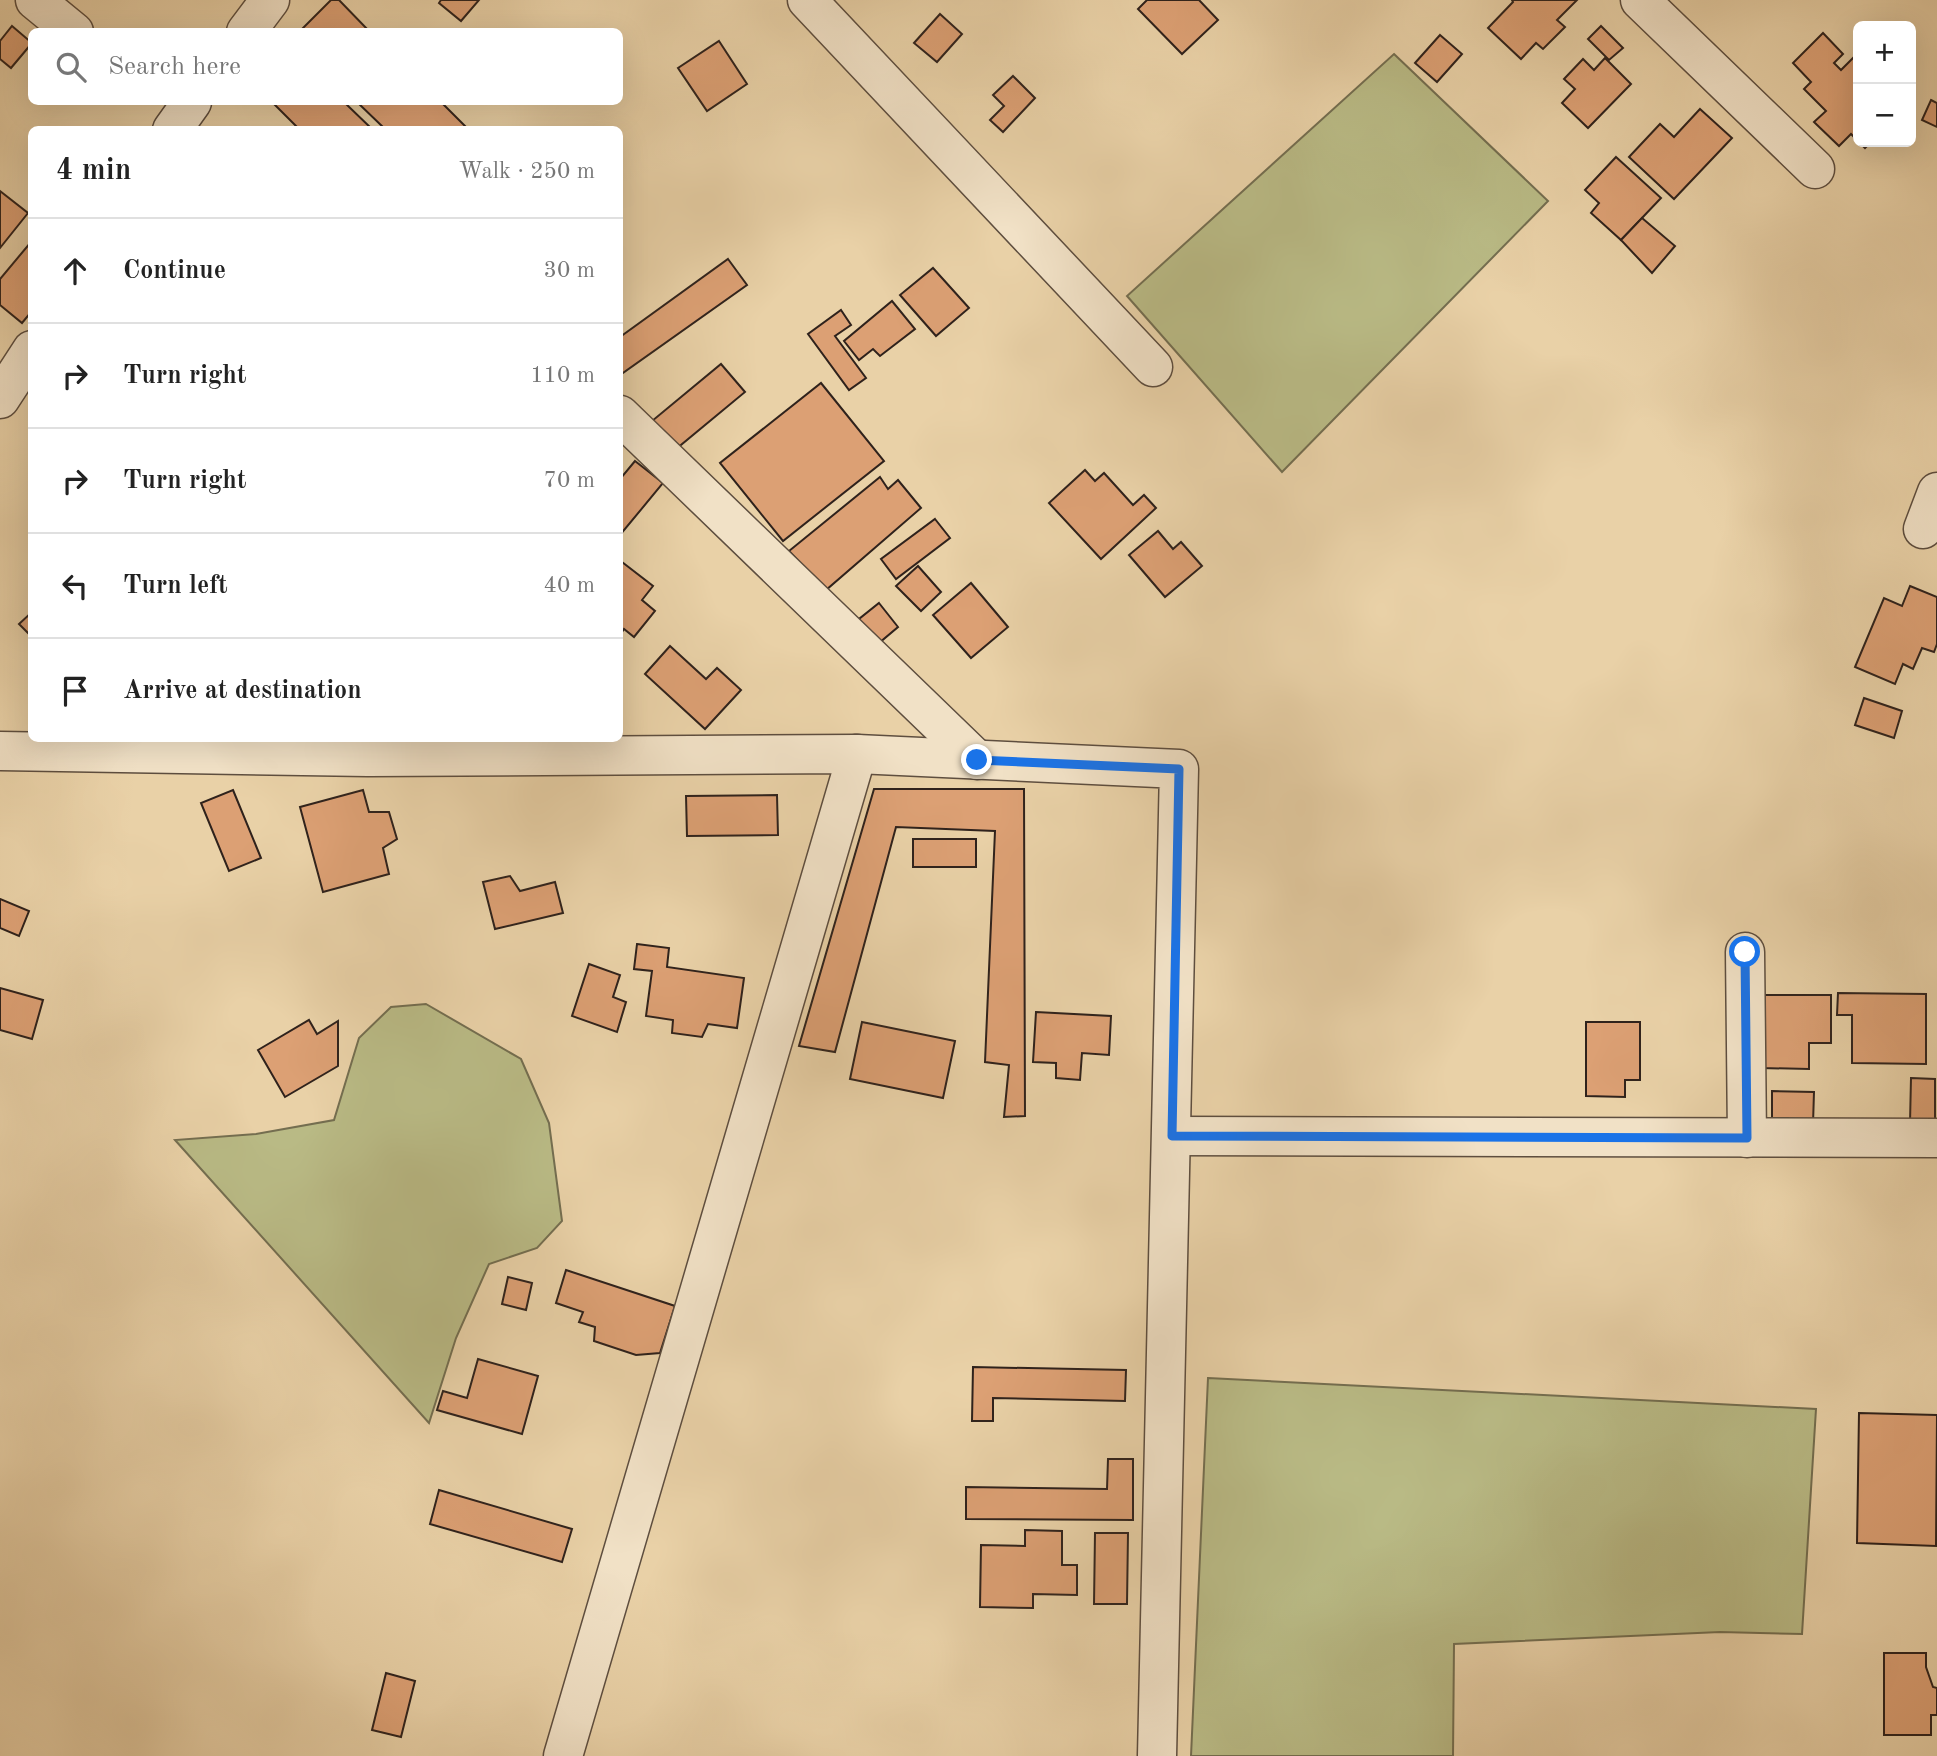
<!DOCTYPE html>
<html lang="en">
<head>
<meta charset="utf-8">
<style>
	:root { --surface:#fff; --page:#f6f6f6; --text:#222; --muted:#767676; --line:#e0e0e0 }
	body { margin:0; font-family:"Old Standard TT",serif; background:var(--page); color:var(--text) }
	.controls { position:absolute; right:21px; top:21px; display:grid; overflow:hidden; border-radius:10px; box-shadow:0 7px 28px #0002 }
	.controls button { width:63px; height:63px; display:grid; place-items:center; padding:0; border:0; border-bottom:2px solid var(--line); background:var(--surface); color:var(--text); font:35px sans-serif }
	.stop { position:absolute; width:21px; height:21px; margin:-16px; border:5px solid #1a73e8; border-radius:50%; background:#fff }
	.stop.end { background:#1a73e8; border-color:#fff; box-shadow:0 2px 7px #0008 }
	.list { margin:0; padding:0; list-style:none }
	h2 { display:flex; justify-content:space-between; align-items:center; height:91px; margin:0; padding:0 28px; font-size:30px }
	h2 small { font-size:23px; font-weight:400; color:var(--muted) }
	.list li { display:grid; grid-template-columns:46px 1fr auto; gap:21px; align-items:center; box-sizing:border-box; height:105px; padding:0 28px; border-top:2px solid var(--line) }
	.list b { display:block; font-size:26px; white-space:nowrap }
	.list em { font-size:23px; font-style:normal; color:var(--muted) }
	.icon { flex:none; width:38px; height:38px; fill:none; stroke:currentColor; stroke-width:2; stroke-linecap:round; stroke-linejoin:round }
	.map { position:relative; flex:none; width:1937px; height:1756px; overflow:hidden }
	.search { position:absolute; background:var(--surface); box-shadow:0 7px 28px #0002; left:28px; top:28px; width:595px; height:77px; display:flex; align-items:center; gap:18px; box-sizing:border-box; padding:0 24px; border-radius:10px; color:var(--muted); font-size:26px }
	.panel { position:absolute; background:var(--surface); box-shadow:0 7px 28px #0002; left:28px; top:126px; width:595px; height:616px; border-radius:10px }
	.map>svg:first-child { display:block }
	.green { fill:#b9ba85; stroke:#746e50; stroke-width:2 }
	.building { fill:#dca074; stroke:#2f221c; stroke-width:2 }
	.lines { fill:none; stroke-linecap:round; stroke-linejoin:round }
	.minor-casing { stroke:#5e4e3f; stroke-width:41 }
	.minor { stroke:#f1e1c6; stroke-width:38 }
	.route { stroke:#1a73e8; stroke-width:9 }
</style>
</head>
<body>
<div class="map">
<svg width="1937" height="1756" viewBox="0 0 1937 1756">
	<rect width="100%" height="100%" fill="#e9d1a7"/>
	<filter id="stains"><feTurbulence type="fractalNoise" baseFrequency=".00286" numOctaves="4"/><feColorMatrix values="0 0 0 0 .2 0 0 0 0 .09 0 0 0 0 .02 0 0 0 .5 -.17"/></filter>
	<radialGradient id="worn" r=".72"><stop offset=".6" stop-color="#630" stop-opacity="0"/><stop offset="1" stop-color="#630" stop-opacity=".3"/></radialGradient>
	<g class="green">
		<polygon points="1394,54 1548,201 1282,472 1127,296"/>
		<polygon points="426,1004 521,1059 549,1123 562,1221 537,1248 489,1264 456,1338 429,1423 175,1140 256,1134 334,1120 359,1038 391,1007"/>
		<polygon points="1208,1378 1816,1409 1802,1634 1720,1632 1454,1644 1453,1756 1191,1756"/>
	</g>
	<g class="building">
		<polygon points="331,0 339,0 370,32 299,32"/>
		<polygon points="441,0 479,0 461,21 439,3"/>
		<polygon points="1147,0 1199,0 1218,20 1182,54 1138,9"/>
		<polygon points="1512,0 1577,0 1557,20 1565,27 1543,49 1536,43 1521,59 1488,28 1513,2"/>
		<polygon points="940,14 962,34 937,62 914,43"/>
		<polygon points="12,26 32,43 11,68 0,59 0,41"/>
		<polygon points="1601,26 1623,48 1609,60 1588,39"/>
		<polygon points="1823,33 1843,54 1834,63 1841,70 1854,57 1858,61 1858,142 1871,142 1865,148 1851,134 1839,146 1814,122 1826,111 1804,89 1811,82 1793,63"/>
		<polygon points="1440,35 1462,54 1437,82 1415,63"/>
		<polygon points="719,41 747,84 707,111 678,68"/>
		<polygon points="1605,58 1631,84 1588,128 1562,103 1575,89 1564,79 1583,59 1594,70"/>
		<polygon points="1013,76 1035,98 1003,132 990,120 1004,106 993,95"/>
		<polygon points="1931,100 1937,103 1937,127 1922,120"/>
		<polygon points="272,102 344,102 373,130 300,130"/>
		<polygon points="357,102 441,102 469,130 386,130"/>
		<polygon points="1700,109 1732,138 1674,199 1629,157 1660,124 1674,137"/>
		<polygon points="1616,157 1661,198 1621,240 1591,213 1599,203 1585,190"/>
		<polygon points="0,191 28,213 0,248"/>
		<polygon points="1642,218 1675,246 1652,273 1621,240"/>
		<polygon points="31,242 32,311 22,323 0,305 0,279"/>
		<polygon points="728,259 747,285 620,375 620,337"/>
		<polygon points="933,268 969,308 936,336 900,295"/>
		<polygon points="892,301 915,329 880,356 873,349 859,360 844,341"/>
		<polygon points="841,310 851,325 835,336 866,378 849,390 808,334"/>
		<polygon points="721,364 745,392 676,449 652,421"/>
		<polygon points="821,383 884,461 783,541 720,463"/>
		<polygon points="635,461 663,483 620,535 620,479"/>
		<polygon points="1085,470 1095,481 1104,473 1133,505 1144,495 1156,508 1101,559 1049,503"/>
		<polygon points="880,477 888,489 898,480 921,508 826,590 789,551"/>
		<polygon points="935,519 950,538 896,579 881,559"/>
		<polygon points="1158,531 1173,549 1181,542 1202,566 1165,597 1129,555"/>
		<polygon points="622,562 653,586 642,600 655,611 634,637 624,629 620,635 620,565"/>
		<polygon points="918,566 941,592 921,611 896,586"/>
		<polygon points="971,583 1008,627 971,658 933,615"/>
		<polygon points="1910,586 1937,597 1937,644 1934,652 1922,648 1913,669 1903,664 1895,684 1855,667 1884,598 1902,606"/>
		<polygon points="879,603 898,627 879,643 859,619"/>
		<polygon points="32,612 32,637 19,624"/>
		<polygon points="670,646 706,679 717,668 741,690 705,729 645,674"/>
		<polygon points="1864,698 1902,711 1894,738 1855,725"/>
		<polygon points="874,789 1024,789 1025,1116 1004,1117 1009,1065 985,1062 995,831 896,827 835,1052 799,1046"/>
		<polygon points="233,790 261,858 229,871 201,803"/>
		<polygon points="363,790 369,812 389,812 397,839 383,848 389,874 323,892 300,807"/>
		<polygon points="777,795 778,835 687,836 686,796"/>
		<rect x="913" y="839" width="63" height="28"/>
		<polygon points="510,876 520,891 555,882 563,913 495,929 483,882"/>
		<polygon points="0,899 29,911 19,936 0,928"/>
		<polygon points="637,944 669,948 667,967 744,978 737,1028 708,1024 702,1037 672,1033 673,1020 646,1016 652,971 634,969"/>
		<polygon points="589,964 620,975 613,997 626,1002 617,1032 572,1016"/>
		<polygon points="0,988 43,1000 32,1039 0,1030"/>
		<polygon points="1838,993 1926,994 1926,1064 1852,1063 1852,1015 1837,1015"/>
		<polygon points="1761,995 1831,995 1831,1043 1809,1043 1809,1069 1761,1068"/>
		<polygon points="1036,1012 1111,1016 1109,1055 1082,1053 1080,1080 1056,1078 1056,1063 1033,1062"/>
		<polygon points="309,1020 317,1034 338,1021 338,1066 285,1097 258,1050"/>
		<polygon points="862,1022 955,1041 943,1098 850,1079"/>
		<polygon points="1586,1022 1640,1022 1640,1080 1625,1080 1625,1097 1586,1096"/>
		<polygon points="1911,1078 1935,1079 1935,1123 1910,1123"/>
		<polygon points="1772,1091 1814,1092 1813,1124 1772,1123"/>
		<polygon points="566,1270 675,1306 660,1353 636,1355 594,1341 595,1327 579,1322 583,1312 556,1303"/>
		<polygon points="508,1277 532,1283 526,1310 502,1304"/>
		<polygon points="478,1359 538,1376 522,1434 437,1410 443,1391 467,1398"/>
		<polygon points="973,1367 1126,1370 1125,1401 993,1398 993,1421 972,1421"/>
		<polygon points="1859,1413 1937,1415 1936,1546 1857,1543"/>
		<polygon points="1108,1459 1133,1459 1133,1520 966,1519 966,1487 1107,1489"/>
		<polygon points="439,1490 572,1529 562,1562 430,1524"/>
		<polygon points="1025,1530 1062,1531 1062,1565 1077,1565 1077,1595 1033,1594 1033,1608 980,1607 981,1545 1025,1546"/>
		<polygon points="1095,1533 1128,1533 1127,1604 1094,1604"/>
		<polygon points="1884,1653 1926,1653 1926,1667 1933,1687 1937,1688 1937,1715 1931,1715 1931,1735 1884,1735"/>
		<polygon points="386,1673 415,1681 401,1737 372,1730"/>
	</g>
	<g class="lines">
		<defs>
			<g id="minor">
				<polyline points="35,0 74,32"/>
				<polyline points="807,0 1153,367"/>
				<polyline points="1640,0 1815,169"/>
				<polyline points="246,32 270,0"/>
				<polyline points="172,130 192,102"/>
				<polyline points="0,399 32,350"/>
				<polyline points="620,415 977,760"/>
				<polyline points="1923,529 1937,492"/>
				<polyline points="0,751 368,757 857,754 1179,769 1157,1756"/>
				<polyline points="1745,952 1747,1138"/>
				<polyline points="1172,1136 1937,1138"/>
				<polyline points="563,1756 857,754"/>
			</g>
		</defs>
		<use href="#minor" class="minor-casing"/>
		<use href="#minor" class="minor"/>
	</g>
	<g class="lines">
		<polyline class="route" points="977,760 1179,769 1172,1136 1747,1138 1745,952"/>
	</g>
	<rect width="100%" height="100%" filter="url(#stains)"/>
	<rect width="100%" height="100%" fill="url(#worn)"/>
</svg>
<div class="controls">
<button>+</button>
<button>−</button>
</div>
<div class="stop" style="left:1745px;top:952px"></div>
<div class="stop end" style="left:977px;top:760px"></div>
<div class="search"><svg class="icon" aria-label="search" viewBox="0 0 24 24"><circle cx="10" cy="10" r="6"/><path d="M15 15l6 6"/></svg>Search here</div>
<section class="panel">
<h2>4 min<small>Walk · 250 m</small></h2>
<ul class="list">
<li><svg class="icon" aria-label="ahead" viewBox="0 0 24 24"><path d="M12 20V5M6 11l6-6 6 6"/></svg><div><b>Continue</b></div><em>30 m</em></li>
<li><svg class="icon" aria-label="right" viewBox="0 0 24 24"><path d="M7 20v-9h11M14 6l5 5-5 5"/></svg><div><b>Turn right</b></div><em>110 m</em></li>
<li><svg class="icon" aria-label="right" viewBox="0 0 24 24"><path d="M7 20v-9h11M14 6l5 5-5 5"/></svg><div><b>Turn right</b></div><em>70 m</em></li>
<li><svg class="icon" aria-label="left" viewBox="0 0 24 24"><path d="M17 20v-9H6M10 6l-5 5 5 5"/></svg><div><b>Turn left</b></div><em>40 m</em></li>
<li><svg class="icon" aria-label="arrive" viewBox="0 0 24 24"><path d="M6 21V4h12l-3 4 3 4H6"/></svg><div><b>Arrive at destination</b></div></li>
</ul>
</section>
</div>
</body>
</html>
